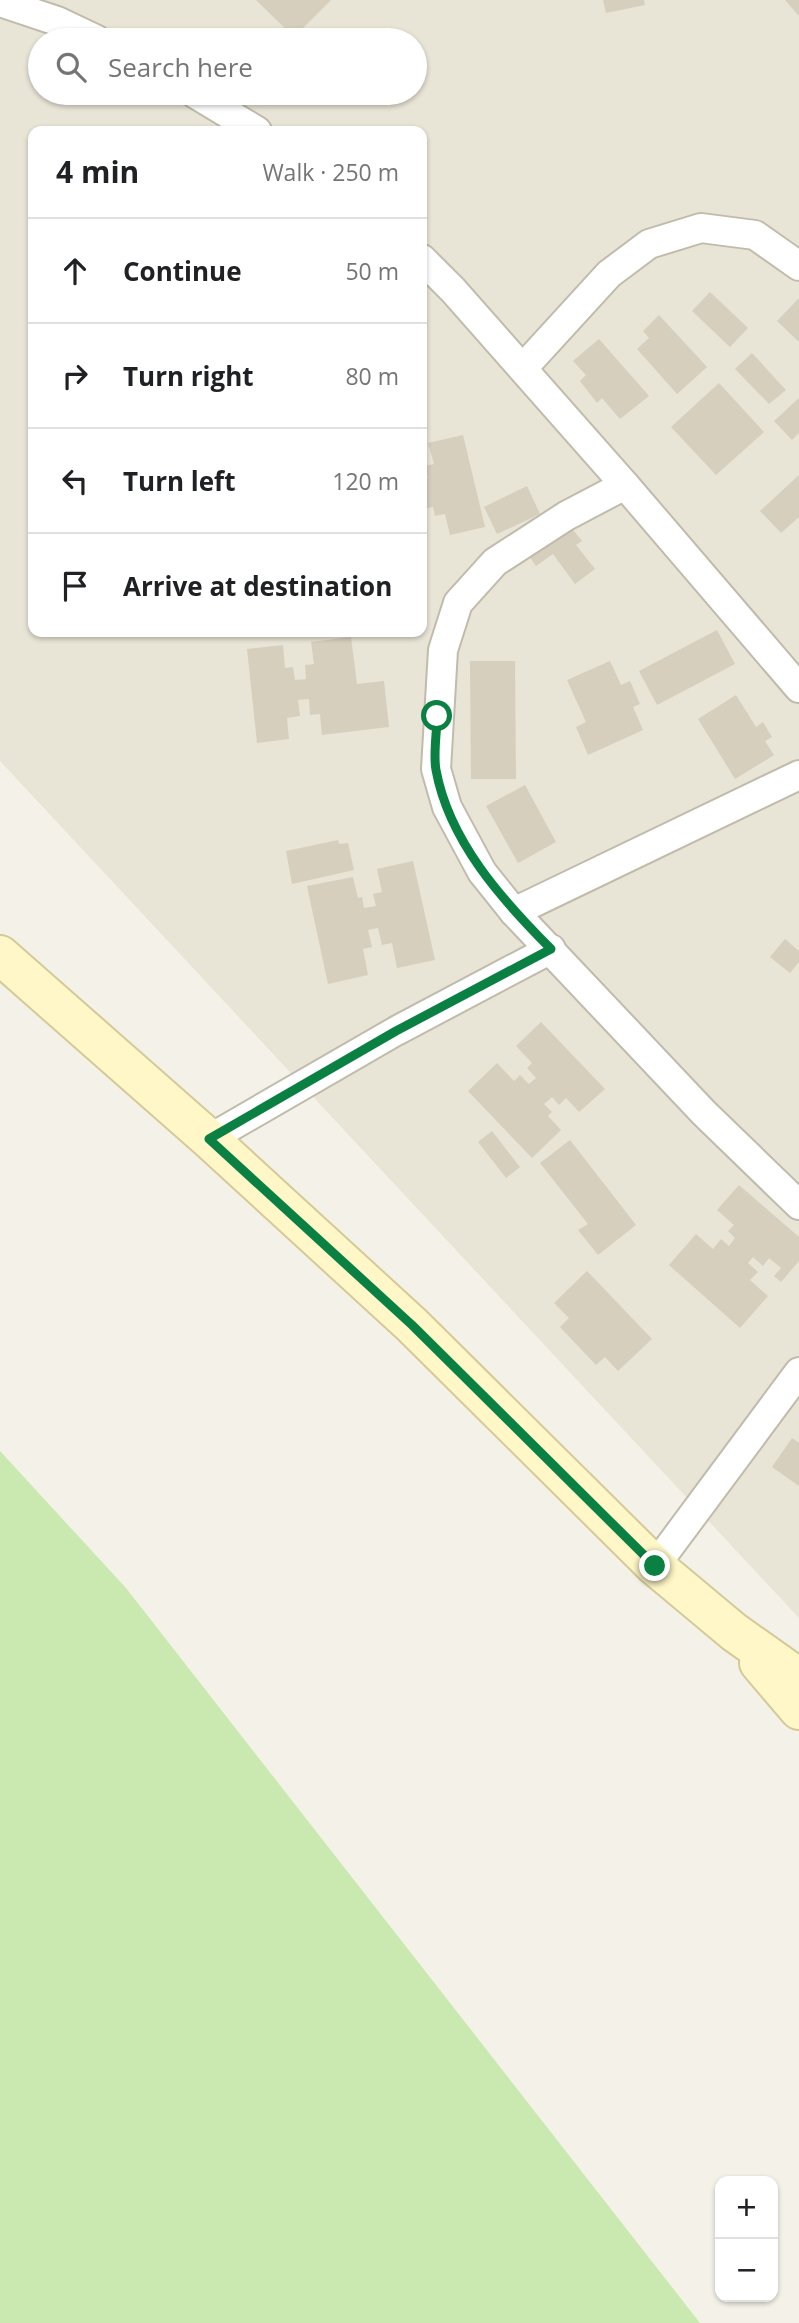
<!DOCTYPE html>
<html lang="en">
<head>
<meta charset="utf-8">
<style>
	:root { --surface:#fff; --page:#f2f2f2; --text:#202124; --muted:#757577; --line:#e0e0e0 }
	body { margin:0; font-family:"Open Sans",sans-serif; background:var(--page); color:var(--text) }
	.controls { position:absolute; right:21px; bottom:21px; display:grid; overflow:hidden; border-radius:14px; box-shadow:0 2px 5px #0004 }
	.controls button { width:63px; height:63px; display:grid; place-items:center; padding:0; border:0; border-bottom:2px solid var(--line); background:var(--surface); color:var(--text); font:35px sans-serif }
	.stop { position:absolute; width:21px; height:21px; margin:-16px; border:5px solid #0b8043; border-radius:50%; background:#fff }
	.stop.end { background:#0b8043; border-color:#fff; box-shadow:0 2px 7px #0008 }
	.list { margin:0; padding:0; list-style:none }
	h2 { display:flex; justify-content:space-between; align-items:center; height:91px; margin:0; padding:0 28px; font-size:30px }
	h2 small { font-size:23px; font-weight:400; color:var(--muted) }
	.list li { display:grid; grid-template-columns:46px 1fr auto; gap:21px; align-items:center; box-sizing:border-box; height:105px; padding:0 28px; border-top:2px solid var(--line) }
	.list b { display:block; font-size:26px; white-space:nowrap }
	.list em { font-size:23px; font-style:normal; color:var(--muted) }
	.icon { flex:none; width:38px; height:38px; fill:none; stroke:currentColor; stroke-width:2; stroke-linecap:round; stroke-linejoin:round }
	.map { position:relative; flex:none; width:799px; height:2323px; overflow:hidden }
	.search { position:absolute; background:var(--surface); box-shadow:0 2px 5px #0004; left:28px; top:28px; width:399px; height:77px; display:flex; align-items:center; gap:18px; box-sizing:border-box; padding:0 24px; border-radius:38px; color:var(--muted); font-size:26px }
	.panel { position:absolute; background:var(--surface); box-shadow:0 2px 5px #0004; left:28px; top:126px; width:399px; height:511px; border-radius:14px }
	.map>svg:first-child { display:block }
	.residential { fill:#e8e4d6; fill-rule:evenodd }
	.green { fill:#cae9b0 }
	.building { fill:#d6cfbd }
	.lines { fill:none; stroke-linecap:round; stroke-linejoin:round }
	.street-casing { stroke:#c0bbaa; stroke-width:32 }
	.secondary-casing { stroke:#d5ca97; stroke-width:42 }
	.street { stroke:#fff; stroke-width:28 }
	.secondary { stroke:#fff7c7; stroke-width:38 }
	.route { stroke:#0b8043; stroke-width:9 }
</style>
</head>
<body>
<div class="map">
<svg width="799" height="2323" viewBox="0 0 799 2323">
	<rect width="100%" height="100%" fill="#f4f2e8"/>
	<path class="residential" d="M0 0H799V1618L0 761ZM40 40H415V93H40ZM33 131H422V632H33Z"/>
	<polygon class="green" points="0,1451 126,1588 700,2323 0,2323"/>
	<g class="building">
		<polygon points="256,0 331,0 294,37"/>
		<polygon points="603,0 644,0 645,5 606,13"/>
		<polygon points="785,0 799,0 799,16"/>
		<polygon points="710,292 748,328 730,347 692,311"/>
		<polygon points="799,298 799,342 777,321"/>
		<polygon points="659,315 707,367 677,394 637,349 649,338 643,331"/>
		<polygon points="599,339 649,396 620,419 602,398 597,403 580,381 586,375 573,361"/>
		<polygon points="752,353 786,390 769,404 735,369"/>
		<polygon points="719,383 764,432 716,475 671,427"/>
		<polygon points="799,398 799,433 792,440 774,421"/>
		<polygon points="463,435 485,527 450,535 445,514 435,516 433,507 422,509 422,480 428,478 425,466 434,464 428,443"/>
		<polygon points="799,475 799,517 781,533 760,511"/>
		<polygon points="527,486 540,514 497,534 484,507"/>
		<polygon points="570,526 582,541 576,545 595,569 575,584 553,554 536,566 529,556"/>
		<polygon points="717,630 735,664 657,705 639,671"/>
		<polygon points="351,637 357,684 384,681 389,727 322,735 320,714 310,715 309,699 298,700 300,716 287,718 289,739 257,743 247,649 283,645 285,668 293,667 295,680 306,679 305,665 314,664 311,642"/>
		<polygon points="470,661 515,661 516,779 471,779"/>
		<polygon points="610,661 621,685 630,681 640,704 633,707 643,730 588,755 576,727 586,722 567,680"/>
		<polygon points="736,695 756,727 763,722 772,737 765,741 774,755 735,779 698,719"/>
		<polygon points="525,785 556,842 518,863 486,806"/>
		<polygon points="338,840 339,844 348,843 354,870 292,884 286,851"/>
		<polygon points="413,861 435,960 397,968 392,943 382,945 378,928 368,930 372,947 363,949 368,975 328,984 307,886 353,877 358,898 362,897 364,908 376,906 373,894 382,892 377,869"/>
		<polygon points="785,939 799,951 799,962 790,973 770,957"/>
		<polygon points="541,1022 605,1089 579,1112 566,1098 559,1105 552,1097 544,1104 552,1112 548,1116 561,1130 532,1158 468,1091 497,1063 514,1081 520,1075 529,1084 536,1078 527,1068 532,1063 516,1046"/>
		<polygon points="492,1131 520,1167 506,1178 478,1142"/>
		<polygon points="570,1140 636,1225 598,1255 578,1230 588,1224 540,1163"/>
		<polygon points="739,1185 799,1237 799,1261 781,1282 774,1276 781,1268 769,1258 763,1266 753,1257 748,1263 758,1272 750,1280 768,1296 740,1328 669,1265 696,1234 713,1249 721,1239 729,1246 735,1238 728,1231 734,1225 717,1210"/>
		<polygon points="587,1271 652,1339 618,1371 605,1357 596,1365 560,1327 569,1318 554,1303"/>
		<polygon points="792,1438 799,1443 799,1486 772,1467"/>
	</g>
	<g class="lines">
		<defs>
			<g id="street">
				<polyline points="0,2 57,21 97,40"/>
				<polyline points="194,93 257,131"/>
				<polyline points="422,259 453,290 625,485 566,516 495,562 458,603 443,650 436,769 447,807 482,872 514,912 704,1113 799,1205"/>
				<polyline points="523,368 609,274 649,244 701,228 755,235 799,266"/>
				<polyline points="625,485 799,688"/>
				<polyline points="514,912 799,775"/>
				<polyline points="209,1139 396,1031 551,949"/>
				<polyline points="655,1566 799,1372"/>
			</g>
			<g id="secondary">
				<polyline points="0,955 209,1139 412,1325 655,1566 734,1632 799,1678"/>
				<polyline points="759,1663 799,1710"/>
			</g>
		</defs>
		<use href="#street" class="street-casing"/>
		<use href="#secondary" class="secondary-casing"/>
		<use href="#street" class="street"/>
		<use href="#secondary" class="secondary"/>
	</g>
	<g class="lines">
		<path class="route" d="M437 716C437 733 433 754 436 770 449 841 502 900 551 949L396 1031 209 1139 412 1325 655 1566"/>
	</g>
</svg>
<div class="controls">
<button>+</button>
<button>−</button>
</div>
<div class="stop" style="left:437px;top:716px"></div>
<div class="stop end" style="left:655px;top:1566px"></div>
<div class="search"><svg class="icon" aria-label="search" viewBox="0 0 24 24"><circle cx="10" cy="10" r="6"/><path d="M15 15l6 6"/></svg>Search here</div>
<section class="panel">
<h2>4 min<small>Walk · 250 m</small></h2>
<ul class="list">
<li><svg class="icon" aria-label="ahead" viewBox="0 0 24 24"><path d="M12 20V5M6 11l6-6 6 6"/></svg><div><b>Continue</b></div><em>50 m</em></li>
<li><svg class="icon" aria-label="right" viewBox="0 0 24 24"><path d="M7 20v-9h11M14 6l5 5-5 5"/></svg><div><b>Turn right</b></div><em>80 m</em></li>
<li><svg class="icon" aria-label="left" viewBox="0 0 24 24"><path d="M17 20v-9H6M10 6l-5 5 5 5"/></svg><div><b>Turn left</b></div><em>120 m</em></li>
<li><svg class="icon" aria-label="arrive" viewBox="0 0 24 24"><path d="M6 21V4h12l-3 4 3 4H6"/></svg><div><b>Arrive at destination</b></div></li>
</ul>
</section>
</div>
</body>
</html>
